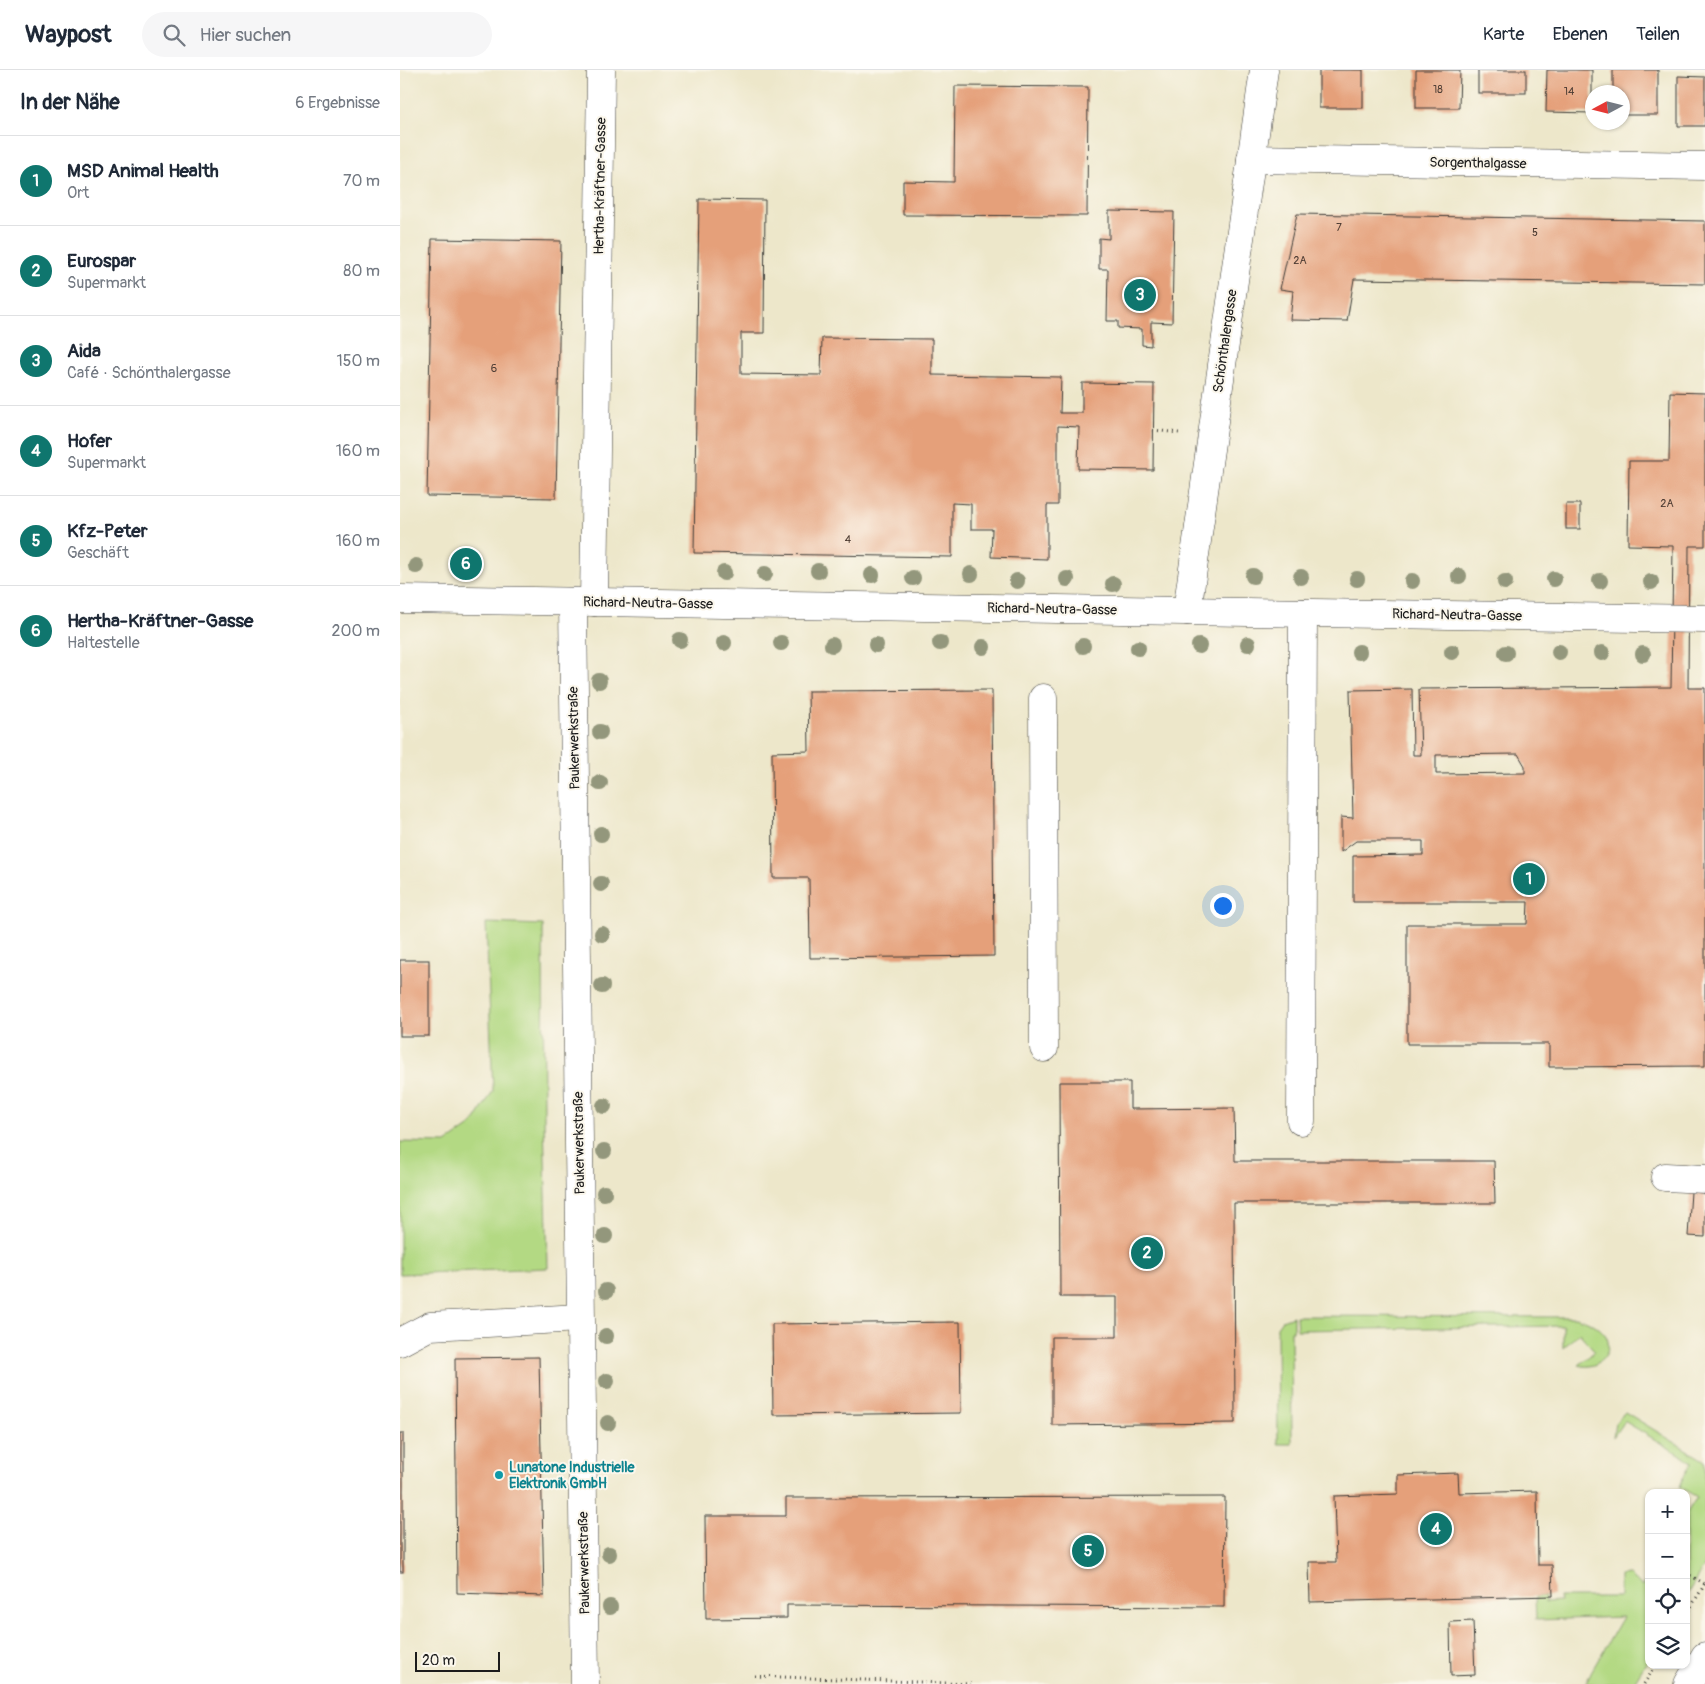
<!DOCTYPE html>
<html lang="de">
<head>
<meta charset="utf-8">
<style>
	:root { --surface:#fff; --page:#f6f6f7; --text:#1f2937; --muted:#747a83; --line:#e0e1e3; --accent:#0f766e }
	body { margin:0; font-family:Pangolin,sans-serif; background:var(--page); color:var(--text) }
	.controls { position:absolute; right:15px; bottom:15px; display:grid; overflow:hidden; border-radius:10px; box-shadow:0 1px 4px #0004 }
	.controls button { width:45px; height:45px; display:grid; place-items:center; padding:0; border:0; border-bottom:1px solid var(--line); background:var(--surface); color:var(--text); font:25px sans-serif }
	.compass { position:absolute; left:1185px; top:15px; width:45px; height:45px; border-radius:50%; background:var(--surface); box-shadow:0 1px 4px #0004; rotate:263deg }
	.scale { position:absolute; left:15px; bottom:12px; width:85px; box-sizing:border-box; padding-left:5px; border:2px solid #1c1c1c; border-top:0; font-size:14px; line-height:18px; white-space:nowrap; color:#1c1c1c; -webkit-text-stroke:4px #fbf7ec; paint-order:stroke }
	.you { position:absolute; left:822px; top:835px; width:18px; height:18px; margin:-12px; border:4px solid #fff; border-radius:50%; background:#1a73e8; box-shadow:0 0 0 8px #1a73e833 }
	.badge { display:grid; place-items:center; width:32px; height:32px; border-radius:50%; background:var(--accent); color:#fff; font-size:16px; font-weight:700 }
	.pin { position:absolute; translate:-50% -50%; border:2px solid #fff; box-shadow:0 1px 5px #0006 }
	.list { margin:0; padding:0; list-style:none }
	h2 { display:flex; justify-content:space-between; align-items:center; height:65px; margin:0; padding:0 20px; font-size:21px }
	h2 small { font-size:16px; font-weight:400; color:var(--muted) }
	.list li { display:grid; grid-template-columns:32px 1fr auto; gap:15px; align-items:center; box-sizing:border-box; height:90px; padding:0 20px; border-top:1px solid var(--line) }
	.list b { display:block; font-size:19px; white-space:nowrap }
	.list p { margin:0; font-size:16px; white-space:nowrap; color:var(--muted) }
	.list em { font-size:16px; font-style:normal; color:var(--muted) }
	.icon { flex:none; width:28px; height:28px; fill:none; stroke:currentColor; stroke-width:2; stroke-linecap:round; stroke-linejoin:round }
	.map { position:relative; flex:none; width:1305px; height:1614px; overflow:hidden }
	header { display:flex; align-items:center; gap:30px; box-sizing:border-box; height:70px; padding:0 25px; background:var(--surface); border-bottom:1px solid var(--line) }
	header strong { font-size:24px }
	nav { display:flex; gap:28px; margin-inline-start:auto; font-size:18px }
	.search { width:350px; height:45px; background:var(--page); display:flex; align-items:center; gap:12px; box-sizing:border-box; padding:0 18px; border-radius:28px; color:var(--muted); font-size:19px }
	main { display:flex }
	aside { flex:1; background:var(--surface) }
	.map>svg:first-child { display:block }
	.green { fill:#b3d983; stroke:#687a50 }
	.building { fill:#e5a07a; fill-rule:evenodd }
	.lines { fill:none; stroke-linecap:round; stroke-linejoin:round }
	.minor-casing { stroke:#3b3a36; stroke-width:29 }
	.major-casing { stroke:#3b3a36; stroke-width:29 }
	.path { stroke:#3b3a36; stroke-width:3; stroke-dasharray:1 4; stroke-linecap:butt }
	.minor { stroke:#fff; stroke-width:28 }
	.major { stroke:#fff; stroke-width:28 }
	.tree { fill:#93977b }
	.culture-dot { fill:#0f9aa8; stroke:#fbf7ec; stroke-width:2 }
	.labels { text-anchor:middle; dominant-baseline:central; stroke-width:4; stroke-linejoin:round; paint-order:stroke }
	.number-label { font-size:11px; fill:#4e3d34 }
	.street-label { font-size:14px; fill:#1c1c1c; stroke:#fbf7ec }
	.culture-label { font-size:14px; font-weight:bold; fill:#0d838f; stroke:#fbf7ec; text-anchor:start }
</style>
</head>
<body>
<header>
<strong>Waypost</strong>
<div class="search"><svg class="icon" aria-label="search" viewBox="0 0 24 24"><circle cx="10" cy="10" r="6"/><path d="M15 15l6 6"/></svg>Hier suchen</div>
<nav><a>Karte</a><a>Ebenen</a><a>Teilen</a></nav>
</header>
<main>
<aside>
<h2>In der Nähe<small>6 Ergebnisse</small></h2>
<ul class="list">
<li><span class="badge">1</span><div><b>MSD Animal Health</b><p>Ort</p></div><em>70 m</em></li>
<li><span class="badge">2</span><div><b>Eurospar</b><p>Supermarkt</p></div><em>80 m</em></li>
<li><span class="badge">3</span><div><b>Aida</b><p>Café · Schönthalergasse</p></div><em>150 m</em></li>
<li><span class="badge">4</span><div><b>Hofer</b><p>Supermarkt</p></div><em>160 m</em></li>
<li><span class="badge">5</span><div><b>Kfz-Peter</b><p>Geschäft</p></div><em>160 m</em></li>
<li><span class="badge">6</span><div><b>Hertha-Kräftner-Gasse</b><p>Haltestelle</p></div><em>200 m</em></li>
</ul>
</aside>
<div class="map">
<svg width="1305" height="1614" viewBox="0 0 1305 1614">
	<rect width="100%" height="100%" fill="#fbf7ec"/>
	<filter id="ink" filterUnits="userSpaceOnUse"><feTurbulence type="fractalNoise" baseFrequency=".02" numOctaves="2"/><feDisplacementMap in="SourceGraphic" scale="10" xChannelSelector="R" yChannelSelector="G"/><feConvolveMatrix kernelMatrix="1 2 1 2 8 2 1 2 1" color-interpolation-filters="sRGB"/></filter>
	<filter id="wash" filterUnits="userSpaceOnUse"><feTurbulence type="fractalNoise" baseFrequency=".0096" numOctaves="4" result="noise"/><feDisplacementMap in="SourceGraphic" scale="20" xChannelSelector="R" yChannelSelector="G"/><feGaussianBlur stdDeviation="1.12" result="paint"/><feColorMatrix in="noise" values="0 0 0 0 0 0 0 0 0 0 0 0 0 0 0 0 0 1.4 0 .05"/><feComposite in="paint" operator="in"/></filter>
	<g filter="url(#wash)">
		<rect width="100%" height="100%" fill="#ede7ca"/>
		<g class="green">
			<polygon points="86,853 143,855 144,1050 148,1198 0,1204 0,1072 46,1073 72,1055 93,1021"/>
			<polygon points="893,1246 893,1261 891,1261 892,1374 878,1374 877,1257 882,1250"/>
			<path d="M896 1246 1175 1247C1185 1250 1195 1253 1203 1262 1218 1278 1199 1302 1179 1295L1195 1281 1179 1263 1163 1278V1256L897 1260Z"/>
			<polygon points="1225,1342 1305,1391 1305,1495 1286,1526 1286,1444 1297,1427 1280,1417 1283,1408 1292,1392 1224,1351 1213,1367 1215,1353"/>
			<polygon points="1229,1505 1242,1516 1249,1505 1249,1588 1233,1614 1186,1614 1191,1602 1223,1547 1136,1550 1135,1527 1145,1526 1145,1532 1160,1531 1159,1527 1220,1527 1220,1506"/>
		</g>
		<g id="blocks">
			<g class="building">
				<rect x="919" y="0" width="44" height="38"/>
				<polygon points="1016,0 1060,0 1059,38 1016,38"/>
				<rect x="1078" y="0" width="48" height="23"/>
				<polygon points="1147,0 1192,0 1192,43 1146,42"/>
				<polygon points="1213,0 1258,0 1258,45 1222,45 1222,22 1213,22"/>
				<polygon points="1278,6 1305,7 1305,56 1278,56"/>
				<polygon points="555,16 688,17 687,146 503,145 503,111 554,112"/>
				<polygon points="299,129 365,130 364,263 341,263 341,304 421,305 422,268 532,269 532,305 661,307 660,343 682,343 682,313 754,314 753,400 678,399 679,357 658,356 658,435 647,435 647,489 591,487 592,459 571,459 571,434 552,433 552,487 294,483"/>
				<polygon points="709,141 774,142 772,253 751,252 751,276 742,275 742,259 718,258 718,251 707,251 708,199 699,199 699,168 709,169"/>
				<polygon points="897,144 1305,151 1305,214 954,209 947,251 890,250 893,221 880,219"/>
				<polygon points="32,169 161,171 156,428 27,426"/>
				<path d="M1270 322 1305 323V476H1289L1288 618H1305V996L1149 997V974H1007V854H1127L1128 832H953V786L1023 785V771H956L941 782V747L953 748 950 620 1012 619 1013 685H1021L1019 619 1271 617 1273 476 1228 475 1229 391H1269ZM1118 684 1125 696V703L1036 704V685Z"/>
				<rect x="1166" y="434" width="14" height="25"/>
				<polygon points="592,620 594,886 410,888 409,808 373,808 372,682 409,681 408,621"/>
				<rect x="0" y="890" width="29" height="76"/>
				<polygon points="659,1012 730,1012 730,1039 834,1038 835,1091 1094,1091 1095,1133 834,1133 835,1353 652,1355 652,1267 717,1267 717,1227 660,1227"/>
				<polygon points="1291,1122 1305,1123 1305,1167 1288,1166"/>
				<polygon points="560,1252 561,1343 373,1345 372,1254"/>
				<polygon points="139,1287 144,1526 57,1523 55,1288"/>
				<rect x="0" y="1363" width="3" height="139"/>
				<polygon points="1058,1403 1059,1423 1137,1421 1138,1495 1152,1495 1153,1526 910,1532 909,1492 936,1492 934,1426 998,1424 998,1405"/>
				<polygon points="825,1427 824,1537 387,1535 387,1548 306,1549 305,1446 386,1446 386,1428"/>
				<polygon points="1073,1551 1075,1605 1051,1606 1050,1552"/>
			</g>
		</g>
	</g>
	<g filter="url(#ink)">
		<use href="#blocks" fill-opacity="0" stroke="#3b3a36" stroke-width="1"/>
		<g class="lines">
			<defs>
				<g id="minor">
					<polyline points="851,89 1305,96"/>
					<polyline points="0,529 1305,549"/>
					<polyline points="173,532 185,1614"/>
					<polyline points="194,532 201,0"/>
					<polyline points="787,541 864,0"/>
					<polyline points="643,628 644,978"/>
					<polyline points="901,1051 903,543"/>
					<polyline points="1265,1107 1305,1109"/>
					<polyline points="0,1272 30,1256 180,1248"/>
				</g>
				<polyline id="major" points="1288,1614 1305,1586"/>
			</defs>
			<use href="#minor" class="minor-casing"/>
			<use href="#major" class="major-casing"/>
			<g class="path">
				<polyline points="753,360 779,363"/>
				<polyline points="1286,1503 1305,1514"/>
				<polyline points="1286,1545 1305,1514"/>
				<polyline points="355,1606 572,1614"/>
				<polyline points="1244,1614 1256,1595"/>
			</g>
			<use href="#minor" class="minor"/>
			<use href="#major" class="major"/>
		</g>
		<g class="tree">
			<circle cx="16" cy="496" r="8"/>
			<circle cx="418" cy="501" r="8"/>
			<circle cx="324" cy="503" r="8"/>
			<circle cx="365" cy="504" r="8"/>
			<circle cx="571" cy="504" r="8"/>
			<circle cx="472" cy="505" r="8"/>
			<circle cx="853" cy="506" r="8"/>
			<circle cx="1059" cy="506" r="8"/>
			<circle cx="901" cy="507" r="8"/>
			<circle cx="513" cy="508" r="8"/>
			<circle cx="667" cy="509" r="8"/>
			<circle cx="957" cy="509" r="8"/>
			<circle cx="1154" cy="509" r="8"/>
			<circle cx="617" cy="511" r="8"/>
			<circle cx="1012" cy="511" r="8"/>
			<circle cx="1200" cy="511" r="8"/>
			<circle cx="1105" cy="512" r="8"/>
			<circle cx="1251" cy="512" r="8"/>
			<circle cx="713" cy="514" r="8"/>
			<circle cx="280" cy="570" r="8"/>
			<circle cx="324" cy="573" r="8"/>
			<circle cx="381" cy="573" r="8"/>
			<circle cx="540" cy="573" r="8"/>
			<circle cx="848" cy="574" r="8"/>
			<circle cx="432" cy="575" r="8"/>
			<circle cx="476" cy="575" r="8"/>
			<circle cx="683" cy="576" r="8"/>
			<circle cx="799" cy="576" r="8"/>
			<circle cx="583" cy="577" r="8"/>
			<circle cx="738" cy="578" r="8"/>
			<circle cx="959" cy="582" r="8"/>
			<circle cx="1052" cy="582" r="8"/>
			<circle cx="1159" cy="582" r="8"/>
			<circle cx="1106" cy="583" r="8"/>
			<circle cx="1202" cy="583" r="8"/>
			<circle cx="1243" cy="584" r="8"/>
			<circle cx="199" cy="611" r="8"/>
			<circle cx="200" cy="662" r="8"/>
			<circle cx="200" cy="713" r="8"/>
			<circle cx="201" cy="764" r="8"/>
			<circle cx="201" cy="814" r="8"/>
			<circle cx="202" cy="864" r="8"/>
			<circle cx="202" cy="916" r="8"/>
			<circle cx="204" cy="1036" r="8"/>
			<circle cx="204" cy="1081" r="8"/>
			<circle cx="204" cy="1123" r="8"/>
			<circle cx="205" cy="1166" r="8"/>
			<circle cx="206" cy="1221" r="8"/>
			<circle cx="206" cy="1266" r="8"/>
			<circle cx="207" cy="1311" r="8"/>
			<circle cx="208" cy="1353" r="8"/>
			<circle cx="209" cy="1484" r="8"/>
			<circle cx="210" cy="1537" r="8"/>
		</g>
	</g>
	<circle class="culture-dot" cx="99" cy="1405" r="5"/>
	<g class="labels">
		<g class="number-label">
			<text x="1038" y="19">18</text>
			<text x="1169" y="21">14</text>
			<text x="939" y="157">7</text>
			<text x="1135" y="162">5</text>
			<text x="900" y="190">2A</text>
			<text x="94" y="298">6</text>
			<text x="1267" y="433">2A</text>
			<text x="448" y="469">4</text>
		</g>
		<g class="street-label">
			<text transform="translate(1078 93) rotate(1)">Sorgenthalgasse</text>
			<text transform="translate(200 116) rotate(-89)">Hertha-Kräftner-Gasse</text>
			<text transform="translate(825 271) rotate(-82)">Schönthalergasse</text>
			<text transform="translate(248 533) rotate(1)">Richard-Neutra-Gasse</text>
			<text transform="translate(652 539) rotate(1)">Richard-Neutra-Gasse</text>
			<text transform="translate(1057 545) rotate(1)">Richard-Neutra-Gasse</text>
			<text transform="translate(174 668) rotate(-91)">Paukerwerkstraße</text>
			<text transform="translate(179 1073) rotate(-91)">Paukerwerkstraße</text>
			<text transform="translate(184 1493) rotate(-91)">Paukerwerkstraße</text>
		</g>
		<g class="culture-label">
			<text x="109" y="1397">Lunatone Industrielle<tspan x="109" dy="16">Elektronik GmbH</tspan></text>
		</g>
	</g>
</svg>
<div class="controls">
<button>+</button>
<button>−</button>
<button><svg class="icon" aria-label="locate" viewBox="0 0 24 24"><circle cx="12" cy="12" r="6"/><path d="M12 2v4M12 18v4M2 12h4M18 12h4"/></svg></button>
<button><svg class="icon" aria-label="layers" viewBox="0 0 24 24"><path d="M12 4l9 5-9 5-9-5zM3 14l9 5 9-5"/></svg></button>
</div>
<svg class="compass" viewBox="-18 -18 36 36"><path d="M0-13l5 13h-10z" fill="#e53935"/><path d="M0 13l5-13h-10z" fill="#747a83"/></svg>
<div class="scale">20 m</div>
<div class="you"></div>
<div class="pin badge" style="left:1129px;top:809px">1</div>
<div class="pin badge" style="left:747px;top:1183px">2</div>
<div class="pin badge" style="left:740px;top:225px">3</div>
<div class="pin badge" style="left:1036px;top:1459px">4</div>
<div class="pin badge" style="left:688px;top:1481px">5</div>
<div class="pin badge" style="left:66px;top:494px">6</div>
</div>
</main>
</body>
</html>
